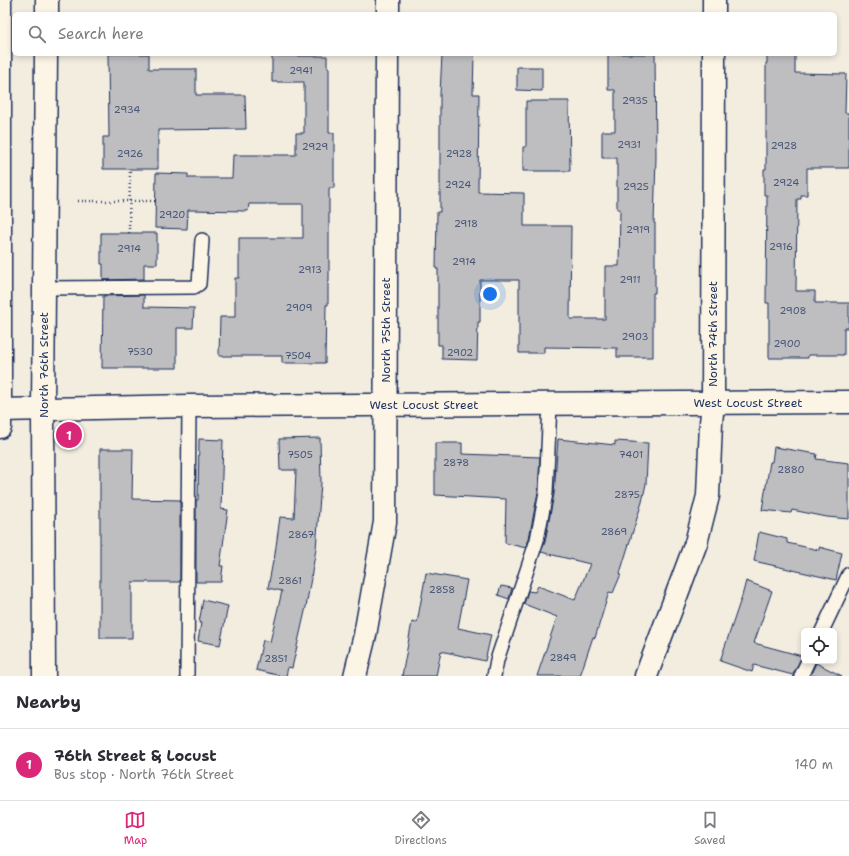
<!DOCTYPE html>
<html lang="en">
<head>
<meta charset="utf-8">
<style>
	:root { --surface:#fff; --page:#f2f2f3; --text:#2b2b33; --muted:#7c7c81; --line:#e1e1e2; --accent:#db2777 }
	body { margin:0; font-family:"Shantell Sans",sans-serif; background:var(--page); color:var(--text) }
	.controls { position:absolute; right:12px; bottom:12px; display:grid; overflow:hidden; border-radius:6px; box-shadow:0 2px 6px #0003 }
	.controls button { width:36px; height:36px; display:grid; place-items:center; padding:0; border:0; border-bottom:1px solid var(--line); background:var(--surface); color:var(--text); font:20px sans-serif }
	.you { position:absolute; left:490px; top:294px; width:14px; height:14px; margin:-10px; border:3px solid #fff; border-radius:50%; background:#1a73e8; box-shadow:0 0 0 6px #1a73e833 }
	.badge { display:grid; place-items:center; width:26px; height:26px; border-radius:50%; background:var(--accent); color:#fff; font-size:13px; font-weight:700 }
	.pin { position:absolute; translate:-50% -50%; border:2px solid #fff; box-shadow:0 1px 4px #0006 }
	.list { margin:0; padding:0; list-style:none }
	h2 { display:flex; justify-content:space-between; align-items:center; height:52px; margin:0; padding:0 16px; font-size:17px }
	h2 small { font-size:13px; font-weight:400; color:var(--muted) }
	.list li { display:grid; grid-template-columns:26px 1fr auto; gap:12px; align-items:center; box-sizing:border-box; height:72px; padding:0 16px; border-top:1px solid var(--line) }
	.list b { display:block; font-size:15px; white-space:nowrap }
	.list p { margin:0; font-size:13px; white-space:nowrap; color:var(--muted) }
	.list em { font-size:13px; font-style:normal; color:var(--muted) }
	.icon { flex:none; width:22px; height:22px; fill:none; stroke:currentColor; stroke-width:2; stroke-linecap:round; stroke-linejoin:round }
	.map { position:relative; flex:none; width:849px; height:676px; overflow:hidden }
	.search { position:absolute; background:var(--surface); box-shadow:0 2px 6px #0003; left:12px; right:12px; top:12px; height:44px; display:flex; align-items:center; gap:10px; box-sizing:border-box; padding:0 14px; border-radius:6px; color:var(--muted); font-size:15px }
	.sheet { height:124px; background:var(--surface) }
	nav { display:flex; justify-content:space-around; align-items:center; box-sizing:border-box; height:56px; border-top:1px solid var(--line); background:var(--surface); font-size:11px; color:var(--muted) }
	nav a { display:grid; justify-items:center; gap:2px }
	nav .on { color:var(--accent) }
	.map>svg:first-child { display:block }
	.building { fill:#bebec0; stroke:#1b2f5e }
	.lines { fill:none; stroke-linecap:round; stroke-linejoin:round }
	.service-casing { stroke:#1b2f5e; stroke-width:16 }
	.minor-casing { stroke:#1b2f5e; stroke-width:25 }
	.secondary-casing { stroke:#1b2f5e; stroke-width:25 }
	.path { stroke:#1b2f5e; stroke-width:2.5; stroke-dasharray:1 3; stroke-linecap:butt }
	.service { stroke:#fcf5e5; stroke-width:13 }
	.minor { stroke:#fcf5e5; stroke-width:22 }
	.secondary { stroke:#fcf5e5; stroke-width:22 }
	.labels { text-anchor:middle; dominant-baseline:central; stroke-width:4; stroke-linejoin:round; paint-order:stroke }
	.number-label { font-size:10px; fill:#445376 }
	.street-label { font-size:12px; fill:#1b2f5e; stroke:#fcf5e5 }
</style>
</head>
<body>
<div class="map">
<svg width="849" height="676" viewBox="0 0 849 676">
	<rect width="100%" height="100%" fill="#f3ede0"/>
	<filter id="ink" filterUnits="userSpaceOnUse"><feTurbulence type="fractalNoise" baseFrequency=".025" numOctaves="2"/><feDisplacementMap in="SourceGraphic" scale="8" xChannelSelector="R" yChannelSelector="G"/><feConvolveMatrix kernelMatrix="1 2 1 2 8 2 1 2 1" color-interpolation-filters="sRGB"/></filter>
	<g filter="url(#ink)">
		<g class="building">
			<polygon points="108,54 149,54 149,69 196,69 196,95 245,95 246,129 158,130 158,169 103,169 103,137 109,137"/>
			<polygon points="442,54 474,54 473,94 479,94 478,192 524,193 524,226 571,226 570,319 605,319 605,266 619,266 620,209 617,209 617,158 602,158 602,131 615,131 615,90 608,90 608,54 655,54 656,157 654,223 655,223 655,293 653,293 653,357 617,357 617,348 544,347 544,353 519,353 519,280 480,280 480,322 478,322 477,360 442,359 442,345 438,345 438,269 436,269 437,212 440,212 440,94"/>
			<polygon points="767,54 795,54 795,73 846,74 845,113 849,113 849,168 807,168 807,195 801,195 801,199 797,199 796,291 815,291 815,303 849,303 849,328 844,328 844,355 808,355 808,358 769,358 769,303 766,303 767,195 764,195 764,169 766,169 766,63 767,63"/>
			<polygon points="272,56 327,56 327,66 329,68 329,133 334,133 334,188 329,188 329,282 328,282 328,305 326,305 325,363 282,363 282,356 219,356 220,317 235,317 235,278 239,278 239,238 303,238 303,204 249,204 248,211 188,210 187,229 155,228 156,173 188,174 188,178 232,178 233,155 296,155 296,133 304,133 304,82 272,82"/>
			<polygon points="517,67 542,67 542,91 517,90"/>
			<polygon points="526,101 569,101 570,171 523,171 523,147 526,147"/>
			<polygon points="101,233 157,233 157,264 144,264 144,279 103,280 103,264 101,264"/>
			<polygon points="144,295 144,307 194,308 193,328 177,328 177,368 102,368 103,296"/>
			<polygon points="320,438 321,483 316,549 306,607 292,668 288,667 286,676 281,676 256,670 263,640 270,642 282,591 268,588 273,561 274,561 280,517 294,518 296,470 280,470 279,439"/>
			<polygon points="199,439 223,440 221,509 228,510 220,566 223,566 221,582 196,582 196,500 198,500"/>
			<polygon points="558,439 615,445 615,441 648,443 646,484 642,502 620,573 621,574 613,593 609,592 595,638 593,637 580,676 537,676 557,617 524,604 528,591 535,592 538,586 575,600 590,564 541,552 545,542 554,494"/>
			<polygon points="435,443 462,443 462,454 540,457 538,492 529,538 526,548 505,543 506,499 435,495"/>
			<polygon points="774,447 817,454 816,459 849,463 849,519 827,517 792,510 791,513 762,510 770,462 772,462"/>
			<polygon points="100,449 133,449 132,499 180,500 180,582 132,582 132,638 100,638"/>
			<polygon points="759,532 787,539 787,543 819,550 819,547 842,553 836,580 754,561"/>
			<polygon points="426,573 467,580 458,628 491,635 485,661 441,651 436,676 402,676 412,622 417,623"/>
			<polygon points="746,581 772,591 754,643 802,656 793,675 754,665 752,672 720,661 742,596"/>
			<polygon points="501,586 512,588 509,599 498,595"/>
			<polygon points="203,600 228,606 220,645 198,641 201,623 199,623"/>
			<polygon points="816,663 842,676 810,676"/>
		</g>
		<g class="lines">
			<defs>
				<g id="service">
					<polyline points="44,288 194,287 199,284 202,240"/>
					<polyline points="822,631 849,574"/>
					<polyline points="187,676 189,406"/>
					<polyline points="494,676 497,660 537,540 546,493 550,404"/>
					<polyline points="801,676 808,661"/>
				</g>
				<g id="minor">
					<polyline points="388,14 388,0"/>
					<polyline points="714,14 714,0"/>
					<polyline points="0,410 189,406 849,402"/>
					<polyline points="355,676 365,635 385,522 387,54"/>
					<polyline points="646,676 696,543 708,496 711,423 713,403 714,54"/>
				</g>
				<g id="secondary">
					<polyline points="47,14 47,0"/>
					<polyline points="0,427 0,0"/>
					<polyline points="44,676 43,408 46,54"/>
				</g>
			</defs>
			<use href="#service" class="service-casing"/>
			<use href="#minor" class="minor-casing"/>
			<use href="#secondary" class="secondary-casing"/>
			<g class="path">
				<polyline points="78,201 155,201"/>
				<polyline points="129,233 130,169"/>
			</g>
			<use href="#service" class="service"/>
			<use href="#minor" class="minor"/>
			<use href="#secondary" class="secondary"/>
		</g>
	</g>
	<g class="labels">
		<g class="number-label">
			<text x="301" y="70">2941</text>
			<text x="635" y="100">2935</text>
			<text x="127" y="109">2934</text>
			<text x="629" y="144">2931</text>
			<text x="784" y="145">2928</text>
			<text x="315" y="146">2929</text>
			<text x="130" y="153">2926</text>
			<text x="459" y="153">2928</text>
			<text x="786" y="182">2924</text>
			<text x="458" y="184">2924</text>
			<text x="636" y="186">2925</text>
			<text x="172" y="214">2920</text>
			<text x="466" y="223">2918</text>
			<text x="638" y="229">2919</text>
			<text x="781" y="246">2916</text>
			<text x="129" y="248">2914</text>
			<text x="464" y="261">2914</text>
			<text x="310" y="269">2913</text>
			<text x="630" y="279">2911</text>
			<text x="299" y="307">2909</text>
			<text x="793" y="310">2908</text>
			<text x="635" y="336">2903</text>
			<text x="787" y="343">2900</text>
			<text x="140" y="351">7530</text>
			<text x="460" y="352">2902</text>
			<text x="298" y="355">7504</text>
			<text x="300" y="454">7505</text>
			<text x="631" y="454">7401</text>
			<text x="456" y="462">2878</text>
			<text x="791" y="469">2880</text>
			<text x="627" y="494">2875</text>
			<text x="614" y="531">2869</text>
			<text x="301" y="534">2867</text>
			<text x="290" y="580">2861</text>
			<text x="442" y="589">2858</text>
			<text x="563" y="657">2849</text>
			<text x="276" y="658">2851</text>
		</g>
		<g class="street-label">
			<text transform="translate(386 330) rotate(-90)">North 75th Street</text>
			<text transform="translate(713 334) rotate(-90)">North 74th Street</text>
			<text transform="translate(44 365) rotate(-90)">North 76th Street</text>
			<text x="748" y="403">West Locust Street</text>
			<text x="424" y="405">West Locust Street</text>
		</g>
	</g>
</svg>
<div class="controls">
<button><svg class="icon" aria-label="locate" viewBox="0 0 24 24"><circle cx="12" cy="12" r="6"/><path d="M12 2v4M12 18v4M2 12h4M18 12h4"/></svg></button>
</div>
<div class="you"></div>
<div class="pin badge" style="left:69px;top:435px">1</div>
<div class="search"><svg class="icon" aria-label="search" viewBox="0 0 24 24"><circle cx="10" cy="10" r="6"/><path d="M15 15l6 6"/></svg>Search here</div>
</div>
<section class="sheet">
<h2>Nearby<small></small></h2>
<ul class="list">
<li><span class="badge">1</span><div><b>76th Street &amp; Locust</b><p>Bus stop · North 76th Street</p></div><em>140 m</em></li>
</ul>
</section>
<nav>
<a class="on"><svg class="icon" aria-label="map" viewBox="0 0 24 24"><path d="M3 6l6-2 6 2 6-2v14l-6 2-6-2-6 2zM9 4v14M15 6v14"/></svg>Map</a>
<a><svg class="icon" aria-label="directions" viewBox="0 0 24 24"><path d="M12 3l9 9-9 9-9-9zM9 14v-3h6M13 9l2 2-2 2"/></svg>Directions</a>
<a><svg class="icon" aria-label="saved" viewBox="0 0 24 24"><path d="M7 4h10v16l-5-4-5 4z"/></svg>Saved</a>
</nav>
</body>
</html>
